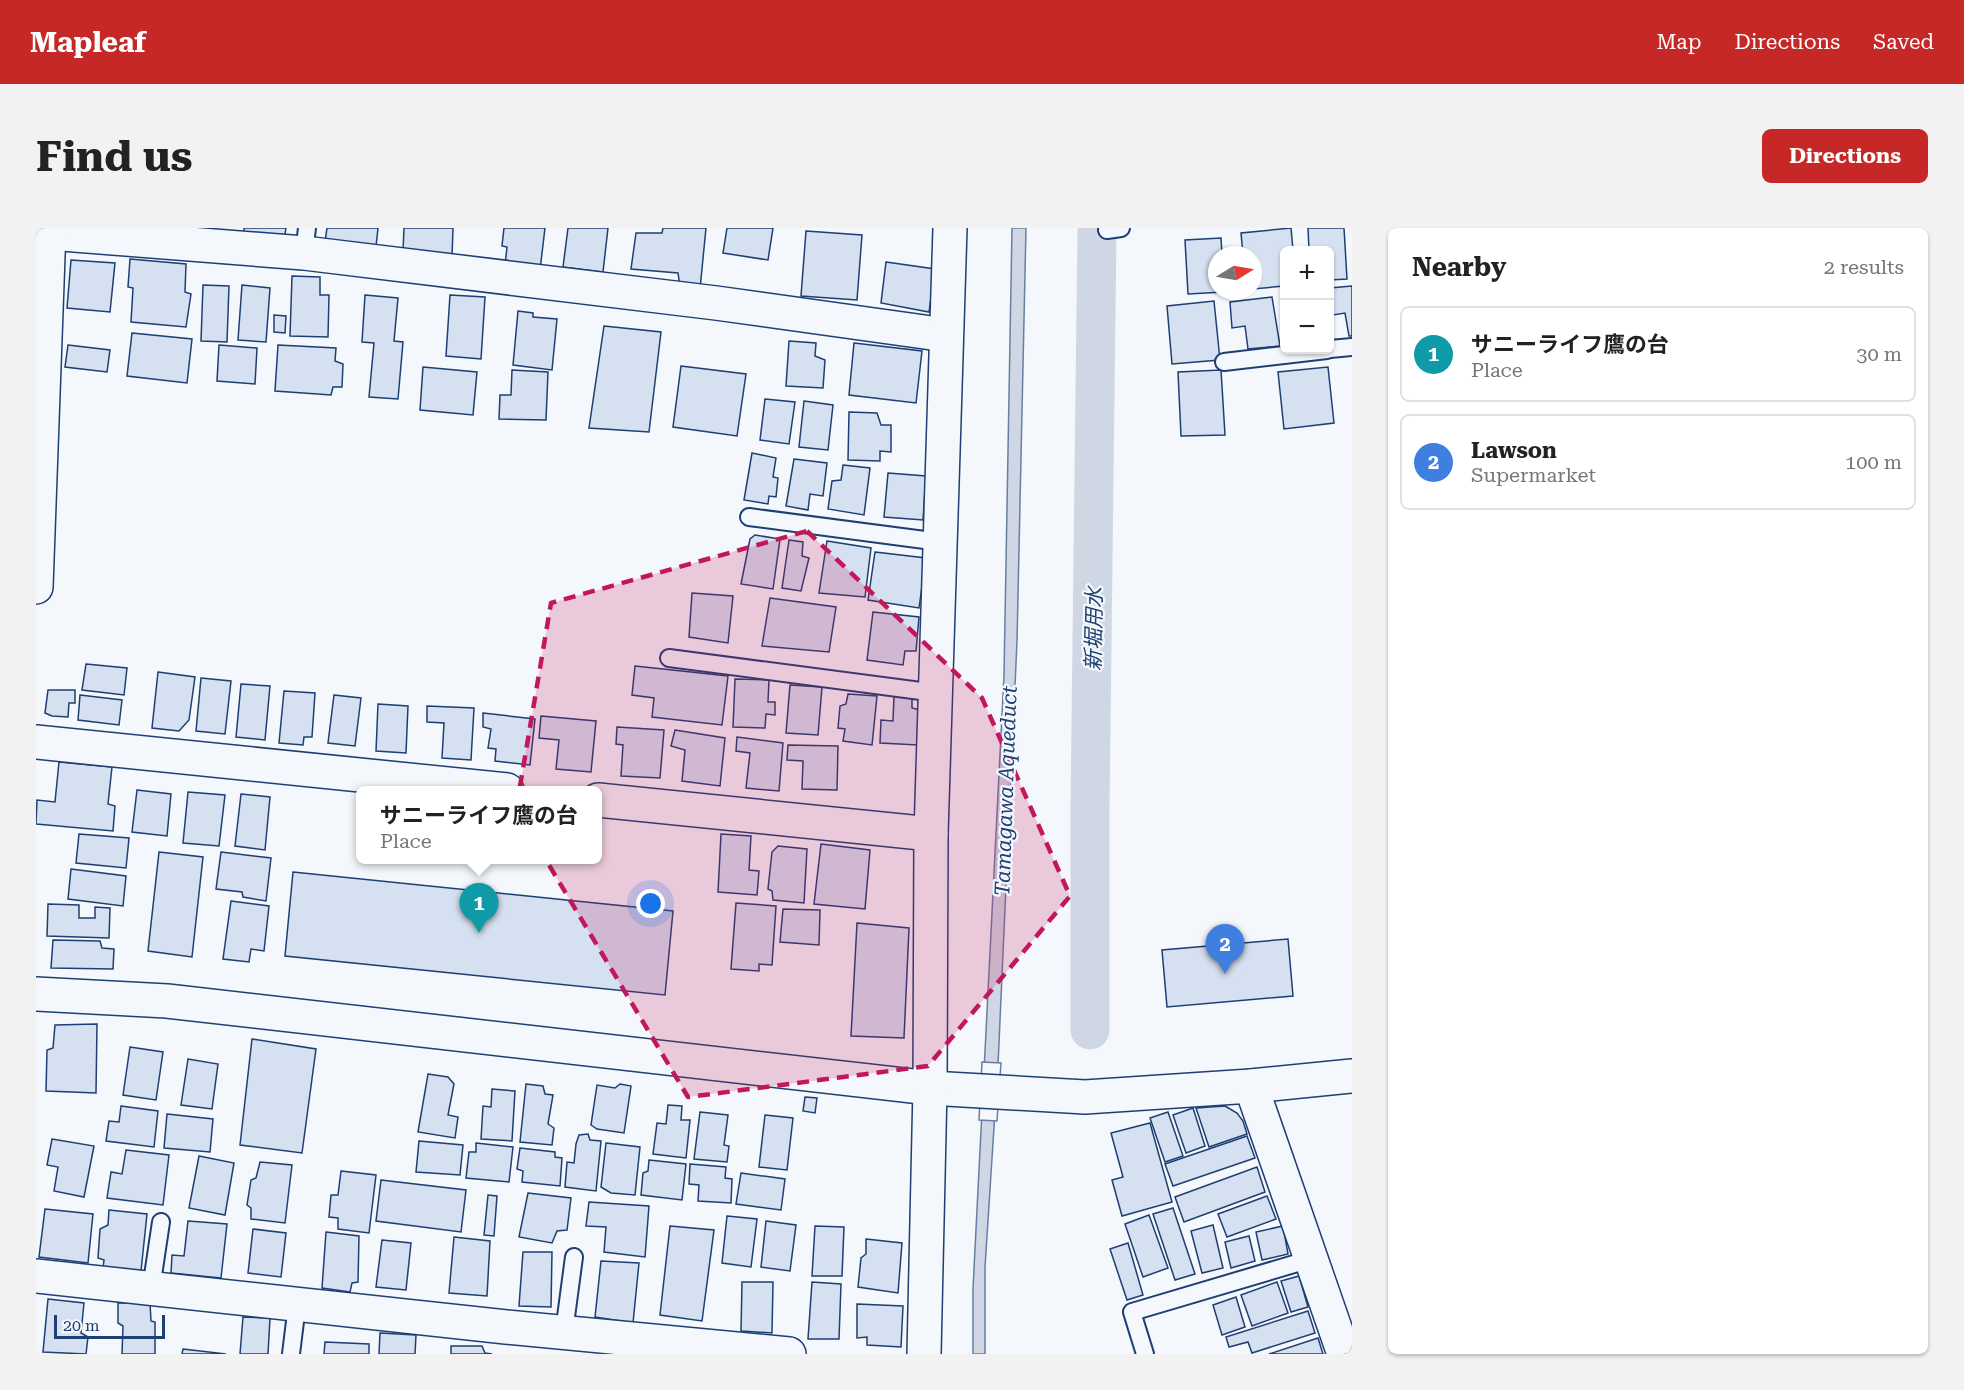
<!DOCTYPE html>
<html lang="en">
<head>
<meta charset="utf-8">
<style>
	:root { --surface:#fff; --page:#f2f2f2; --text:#222; --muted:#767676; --line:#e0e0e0; --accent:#c62828 }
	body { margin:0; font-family:"Roboto Serif","Noto Sans JP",serif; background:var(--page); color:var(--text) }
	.controls { position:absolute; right:18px; top:18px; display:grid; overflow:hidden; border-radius:9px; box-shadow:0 2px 4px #0004 }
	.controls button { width:54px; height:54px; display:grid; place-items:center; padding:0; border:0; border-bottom:2px solid var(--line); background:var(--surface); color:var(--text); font:30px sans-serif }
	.compass { position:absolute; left:1172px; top:18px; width:54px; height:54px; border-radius:50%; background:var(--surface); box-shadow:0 2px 4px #0004; rotate:79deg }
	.scale { position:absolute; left:18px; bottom:15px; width:111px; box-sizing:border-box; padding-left:6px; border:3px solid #1d3f73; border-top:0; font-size:16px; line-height:21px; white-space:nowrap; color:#1d3f73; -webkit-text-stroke:4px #f4f7fb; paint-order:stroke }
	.you { position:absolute; left:615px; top:676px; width:21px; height:21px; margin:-15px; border:4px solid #fff; border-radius:50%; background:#1a73e8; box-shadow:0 0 0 9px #1a73e833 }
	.badge { display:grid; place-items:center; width:39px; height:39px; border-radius:50%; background:var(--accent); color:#fff; font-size:20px; font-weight:700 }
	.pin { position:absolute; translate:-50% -50px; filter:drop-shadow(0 2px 3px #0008) }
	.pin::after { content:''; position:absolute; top:32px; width:21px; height:18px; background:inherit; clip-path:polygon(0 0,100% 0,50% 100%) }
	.popup { position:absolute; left:320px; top:558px; width:246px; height:78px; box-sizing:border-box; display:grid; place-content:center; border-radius:9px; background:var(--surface); filter:drop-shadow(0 2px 4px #0005); font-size:20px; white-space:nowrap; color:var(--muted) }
	.popup b { font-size:22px; color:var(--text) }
	.popup::after { content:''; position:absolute; left:50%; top:100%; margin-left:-12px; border:12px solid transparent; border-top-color:var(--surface) }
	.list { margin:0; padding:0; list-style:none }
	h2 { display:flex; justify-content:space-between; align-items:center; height:78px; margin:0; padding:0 24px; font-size:26px }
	h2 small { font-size:20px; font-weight:400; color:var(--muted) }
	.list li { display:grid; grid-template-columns:39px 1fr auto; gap:18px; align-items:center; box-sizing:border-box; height:96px; margin:0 12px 12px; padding:0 12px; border:2px solid var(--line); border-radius:9px }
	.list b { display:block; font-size:22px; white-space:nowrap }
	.list p { margin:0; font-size:20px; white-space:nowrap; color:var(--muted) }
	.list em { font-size:20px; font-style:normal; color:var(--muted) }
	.map { position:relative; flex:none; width:1316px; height:1126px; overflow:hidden; border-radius:9px }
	header { display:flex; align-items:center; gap:36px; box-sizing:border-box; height:84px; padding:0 30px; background:var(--accent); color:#fff }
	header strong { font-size:28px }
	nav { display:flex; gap:33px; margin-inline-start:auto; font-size:21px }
	.intro { display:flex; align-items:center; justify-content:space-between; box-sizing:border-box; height:144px; padding:0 36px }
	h1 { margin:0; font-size:42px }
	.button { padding:15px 27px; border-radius:9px; background:var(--accent); color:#fff; font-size:21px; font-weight:700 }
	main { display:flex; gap:36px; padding:0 36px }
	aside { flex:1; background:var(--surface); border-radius:9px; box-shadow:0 2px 4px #0004 }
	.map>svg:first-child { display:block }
	.water { fill:#cfd7e4; stroke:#687fa3; stroke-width:1.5 }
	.pier { fill:#f4f7fb; stroke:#687fa3; stroke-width:1.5 }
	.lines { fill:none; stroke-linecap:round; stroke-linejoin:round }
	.canal { stroke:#cfd7e4; stroke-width:39 }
	.building { fill:#d5e0f0; stroke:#1d3f73; stroke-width:1.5 }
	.lane-casing { stroke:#1d3f73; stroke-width:20 }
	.street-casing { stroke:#1d3f73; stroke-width:36 }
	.lane { stroke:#f4f7fb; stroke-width:16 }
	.street { stroke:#f4f7fb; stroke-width:33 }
	.marked { fill:#c2185b; fill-opacity:0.2; stroke:#c2185b; stroke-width:4.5; stroke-dasharray:12 8; stroke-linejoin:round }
	.labels { text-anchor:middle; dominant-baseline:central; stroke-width:4.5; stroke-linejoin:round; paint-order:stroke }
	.water-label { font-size:21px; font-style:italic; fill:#1d3f73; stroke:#f4f7fb }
</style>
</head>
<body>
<header>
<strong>Mapleaf</strong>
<nav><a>Map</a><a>Directions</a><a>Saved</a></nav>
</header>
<div class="intro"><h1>Find us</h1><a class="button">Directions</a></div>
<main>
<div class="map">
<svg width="1316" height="1126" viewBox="0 0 1316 1126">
	<rect width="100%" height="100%" fill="#f4f7fb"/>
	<polygon class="water" points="976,0 990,0 981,413 962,837 949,1039 949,1126 937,1126 937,1061 968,447"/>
	<polygon class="pier" points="946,834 965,835 961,893 943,892"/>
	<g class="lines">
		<polyline class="canal" points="1054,802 1054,580 1061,0"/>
	</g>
	<g class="building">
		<polygon points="208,0 250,0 248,12 208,6"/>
		<polygon points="291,0 342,0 339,28 288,21"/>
		<polygon points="368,0 417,0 416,29 367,23"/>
		<polygon points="468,0 509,0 504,42 469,37 471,19 466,18"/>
		<polygon points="532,0 572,0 567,44 527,39"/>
		<polygon points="627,0 670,0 664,61 644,59 642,45 595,41 600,5 626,5"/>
		<polygon points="691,0 737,0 732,32 687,25"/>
		<polygon points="1255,0 1257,22 1248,22 1248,58 1217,61 1217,27 1207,27 1205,5"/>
		<polygon points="1272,0 1308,0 1311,51 1294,52 1294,22 1273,22"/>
		<polygon points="770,3 826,7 821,72 765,68"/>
		<polygon points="1185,10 1186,27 1181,27 1181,63 1189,64 1152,66 1149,12"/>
		<polygon points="94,31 150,36 149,64 155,66 150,99 95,94 97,60 92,59"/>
		<polygon points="35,32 79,35 74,84 31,80"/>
		<polygon points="850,34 899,41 893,84 845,75"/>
		<polygon points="256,48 284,49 284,67 293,67 292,109 254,108"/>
		<polygon points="167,57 193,58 191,114 165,113"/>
		<polygon points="206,57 234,60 230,114 202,112"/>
		<polygon points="1316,58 1316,108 1313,108 1309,85 1297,87 1294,60"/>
		<polygon points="329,67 362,70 358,113 367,114 362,171 333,169 338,115 326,114"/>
		<polygon points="414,67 449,69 445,131 410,128"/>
		<polygon points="1236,69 1244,118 1212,121 1209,98 1196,100 1194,74"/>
		<polygon points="1178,73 1184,132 1136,136 1131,78"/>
		<polygon points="482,83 497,85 497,89 521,91 516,142 477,137"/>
		<polygon points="238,87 250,88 249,105 238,104"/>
		<polygon points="568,98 625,104 613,204 553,200"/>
		<polygon points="96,105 156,111 151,155 91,148"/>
		<polygon points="753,113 780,115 779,128 789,132 787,160 750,158"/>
		<polygon points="818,115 886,123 880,175 813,167"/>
		<polygon points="32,117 74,122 71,144 29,139"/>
		<polygon points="183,117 221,120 219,156 181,153"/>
		<polygon points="242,117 300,120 299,133 307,136 306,159 297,159 295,167 239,163"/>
		<polygon points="645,138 710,146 701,208 637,199"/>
		<polygon points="387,139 441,144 437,187 384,182"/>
		<polygon points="1292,139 1298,195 1248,201 1242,144"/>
		<polygon points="476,142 512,144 510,192 463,191 464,167 475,167"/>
		<polygon points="1185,142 1189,207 1145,208 1142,144"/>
		<polygon points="729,171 759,174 753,216 724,212"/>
		<polygon points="768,173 797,177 792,222 763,219"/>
		<polygon points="813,184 841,185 845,197 855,197 855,224 844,223 844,233 812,232"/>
		<polygon points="716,225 740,230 737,249 742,250 740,269 733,268 732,276 708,272"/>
		<polygon points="758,231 791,235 787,268 774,266 772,282 750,278"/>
		<polygon points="807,237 834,240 828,287 792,281 796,253 805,252"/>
		<polygon points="852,245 890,248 887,292 848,289"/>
		<polygon points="719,307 744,311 737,361 705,356 714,311"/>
		<polygon points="753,312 767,314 766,328 773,330 765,363 746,360"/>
		<polygon points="791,313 835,320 829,369 783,365"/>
		<polygon points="839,324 890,330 883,380 832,372"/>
		<polygon points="656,365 697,368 692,415 653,409"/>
		<polygon points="734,370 800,379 793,424 726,418"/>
		<polygon points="837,384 883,389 880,423 869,423 867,437 831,432"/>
		<polygon points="50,436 91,440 88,467 46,462"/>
		<polygon points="599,438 692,448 686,497 616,489 618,470 596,467"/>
		<polygon points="122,444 159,449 153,492 143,503 116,500"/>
		<polygon points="165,450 195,453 189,506 160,503"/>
		<polygon points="699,451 733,452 732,474 739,474 739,487 730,486 729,500 697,499"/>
		<polygon points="205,456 234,458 229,512 200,509"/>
		<polygon points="754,457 786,459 782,507 750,505"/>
		<polygon points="12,462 39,462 39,475 33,475 32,489 16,488 9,485"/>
		<polygon points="248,463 279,465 276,509 268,509 267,517 243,515"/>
		<polygon points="812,466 841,468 836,517 807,513 809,501 802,500 804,478 810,476"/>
		<polygon points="44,467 86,472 83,497 42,492"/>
		<polygon points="298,467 325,470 319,518 292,515"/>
		<polygon points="858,468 876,469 876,480 884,482 882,517 844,515 845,492 857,493"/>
		<polygon points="342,476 372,478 370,525 340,523"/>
		<polygon points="391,478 438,480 435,532 406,530 408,495 391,494"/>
		<polygon points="447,485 499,491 494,537 459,533 460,521 452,520 455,501 447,499"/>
		<polygon points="505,488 560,493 555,544 520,541 523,512 503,510"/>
		<polygon points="581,499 628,502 624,550 585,548 587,517 580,516"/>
		<polygon points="639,502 689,510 684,558 646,553 649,522 635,518"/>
		<polygon points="701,509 747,515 743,563 710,560 714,525 700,523"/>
		<polygon points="752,517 802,518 801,562 766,561 767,533 751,532"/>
		<polygon points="23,534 76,539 72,576 79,578 77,603 0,596 1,572 19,574"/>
		<polygon points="101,562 135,566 131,608 96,604"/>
		<polygon points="152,564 189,567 183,618 147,615"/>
		<polygon points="205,566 234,569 229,622 199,618"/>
		<polygon points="43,606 93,610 90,640 40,635"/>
		<polygon points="685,606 715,608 713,642 723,643 721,667 682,664"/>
		<polygon points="785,616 834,622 829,681 778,676"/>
		<polygon points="742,618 771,621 768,675 737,672 736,663 732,661 736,624"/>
		<polygon points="123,624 167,629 156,729 112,723"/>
		<polygon points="185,624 235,630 230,673 207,669 206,664 180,661"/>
		<polygon points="35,641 90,648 87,678 32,671"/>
		<polygon points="257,644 637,683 629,767 249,728"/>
		<polygon points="195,673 233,678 228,723 215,721 213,734 187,731"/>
		<polygon points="700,675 740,678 736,737 723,736 723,743 695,741"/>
		<polygon points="12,676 43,677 43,690 59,690 59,679 74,680 73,710 11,708"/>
		<polygon points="747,681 784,682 783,717 744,714"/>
		<polygon points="821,695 873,700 868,810 815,808"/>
		<polygon points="1252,711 1257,768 1131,779 1126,722"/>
		<polygon points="17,712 64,713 66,720 78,721 77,741 15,740"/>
		<polygon points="61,796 60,865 10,863 11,822 17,820 19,797"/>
		<polygon points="216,811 280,821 266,925 204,917"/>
		<polygon points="94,819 127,824 120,872 87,867"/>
		<polygon points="152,831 182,836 176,881 145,877"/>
		<polygon points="392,846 412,849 418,856 412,887 422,889 419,910 382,904"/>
		<polygon points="490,856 507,858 509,866 517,867 512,896 518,900 516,917 484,914"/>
		<polygon points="584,856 595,858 588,905 561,901 555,897 561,857 579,860"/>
		<polygon points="456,861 479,863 476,913 445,911 447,878 455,879"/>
		<polygon points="769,869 781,870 779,885 767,883"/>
		<polygon points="632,877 646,878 645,892 654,892 650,930 617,926 621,895 630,896"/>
		<polygon points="85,878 122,883 118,919 70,913 73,893 83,894"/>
		<polygon points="1189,878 1201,885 1207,893 1211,906 1173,919 1160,880"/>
		<polygon points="1157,880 1169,918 1150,925 1137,887"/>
		<polygon points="664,884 692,887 688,917 693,918 691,934 658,931"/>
		<polygon points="1132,884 1147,928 1129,934 1114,890"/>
		<polygon points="131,886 177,891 174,924 128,920"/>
		<polygon points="729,887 757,890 751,942 723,939"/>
		<polygon points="1114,895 1136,974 1086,988 1076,952 1087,949 1075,905"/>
		<polygon points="552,906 554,912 565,913 560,963 529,959 531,934 538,935 540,916 543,907"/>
		<polygon points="1211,908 1219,930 1137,958 1129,936"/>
		<polygon points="16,911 58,918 48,969 18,963 22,939 11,937"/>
		<polygon points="383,913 427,917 424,947 380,944"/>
		<polygon points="440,915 477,919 473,954 430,950 433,924 440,924"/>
		<polygon points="570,915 604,919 599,967 575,965 565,959"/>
		<polygon points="484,920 519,924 519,929 526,930 524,958 486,954 487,943 481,941"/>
		<polygon points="90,922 133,927 127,977 71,970 75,944 86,946"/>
		<polygon points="163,928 198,935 189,987 153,980"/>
		<polygon points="613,932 650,936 646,972 605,967 607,945 612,943"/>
		<polygon points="224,934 256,937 249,995 215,991 215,980 211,977 215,952 220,950"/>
		<polygon points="654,936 690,939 689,950 696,951 695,975 662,973 663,957 653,956"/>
		<polygon points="1221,939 1229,964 1148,994 1139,969"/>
		<polygon points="305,943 340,947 333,1005 302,1001 302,990 293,989 295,967 302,967"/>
		<polygon points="705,945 749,951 745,982 700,976"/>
		<polygon points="345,952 430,962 425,1004 340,993"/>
		<polygon points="492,965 535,970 531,1002 521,1003 516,1015 483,1009"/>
		<polygon points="452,967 461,968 458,1008 448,1007"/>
		<polygon points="1231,968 1240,991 1191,1009 1182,986"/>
		<polygon points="553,974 613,978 609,1029 568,1024 570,999 550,998"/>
		<polygon points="1137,980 1159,1046 1139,1052 1117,986"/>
		<polygon points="9,981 57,986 52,1035 3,1029"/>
		<polygon points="73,982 111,986 105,1043 67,1040 68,1032 62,1030 64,1001 72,997"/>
		<polygon points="1113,987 1132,1040 1107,1049 1089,996"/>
		<polygon points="691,988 721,991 715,1039 686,1035"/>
		<polygon points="152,993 191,996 185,1050 135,1045 136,1027 148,1028"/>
		<polygon points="730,993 760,997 754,1043 725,1039"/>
		<polygon points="1177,997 1187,1040 1166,1045 1155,1003"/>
		<polygon points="634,998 678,1002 666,1093 624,1087"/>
		<polygon points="779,998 808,999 806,1048 776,1048"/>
		<polygon points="1247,998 1252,1026 1226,1032 1220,1004"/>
		<polygon points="217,1001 250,1005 245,1049 212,1045"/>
		<polygon points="290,1004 323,1008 322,1054 316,1055 314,1064 286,1060"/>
		<polygon points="1213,1008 1219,1033 1195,1040 1189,1014"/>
		<polygon points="418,1009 454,1013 451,1068 413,1065"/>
		<polygon points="830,1011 866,1015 862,1065 822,1059 825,1030 830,1026"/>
		<polygon points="346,1012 375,1015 370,1062 340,1059"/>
		<polygon points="1092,1015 1107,1067 1091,1072 1074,1021"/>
		<polygon points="487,1024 516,1024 515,1079 483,1078"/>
		<polygon points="565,1033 603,1035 597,1095 559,1089"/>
		<polygon points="1263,1048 1272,1079 1255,1084 1245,1053"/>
		<polygon points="706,1054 737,1054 736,1105 705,1103"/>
		<polygon points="776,1054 805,1056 803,1111 772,1111"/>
		<polygon points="1241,1054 1252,1085 1216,1098 1205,1067"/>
		<polygon points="1200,1069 1209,1099 1186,1107 1177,1077"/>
		<polygon points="12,1071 48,1075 45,1105 52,1109 50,1126 7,1124"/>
		<polygon points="82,1075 114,1075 115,1093 119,1094 119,1126 86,1126 87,1098 82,1095"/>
		<polygon points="821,1076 867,1078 865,1119 831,1117 831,1109 821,1110"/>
		<polygon points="1272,1083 1279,1105 1216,1125 1212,1114 1193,1119 1190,1109"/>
		<polygon points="207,1089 234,1090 232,1126 204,1126"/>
		<polygon points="344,1105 380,1107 379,1126 343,1126"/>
		<polygon points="1282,1110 1287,1126 1233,1126"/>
		<polygon points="289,1114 333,1116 333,1126 288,1126"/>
		<polygon points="415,1118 446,1118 449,1125 456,1126 415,1126"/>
		<polygon points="147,1121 190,1126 146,1126"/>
	</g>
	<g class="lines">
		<defs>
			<g id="lane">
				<polyline points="1071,2 1085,0"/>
				<polyline points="268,25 271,0"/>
				<polyline points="1294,121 1316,119"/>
				<polyline points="1188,134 1291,122"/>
				<polyline points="713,289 904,314"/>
				<polyline points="633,430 900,465"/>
				<polyline points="115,1061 125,994"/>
				<polyline points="528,1104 538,1029"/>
				<polyline points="255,1126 261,1077"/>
				<polyline points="1109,1126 1096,1084 1275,1031"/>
			</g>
			<g id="street">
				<polyline points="13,5 268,25 680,75 910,107"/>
				<polyline points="0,359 13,0"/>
				<polyline points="0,514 471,562"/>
				<polyline points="562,572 895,606"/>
				<polyline points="0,766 131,773 894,860 1049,869 1215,858 1316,848"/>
				<polyline points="1215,858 1308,1126"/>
				<polyline points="0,1048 470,1099 753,1126"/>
				<polyline points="888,1126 894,860 895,606 914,0"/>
			</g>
		</defs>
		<use href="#lane" class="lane-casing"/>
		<use href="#street" class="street-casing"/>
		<use href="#lane" class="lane"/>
		<use href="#street" class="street"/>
	</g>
	<path class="marked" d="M771 303 946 470 1034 668 892 838 652 869 480 582 515 375Z"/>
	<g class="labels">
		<g class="water-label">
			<text transform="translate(1058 401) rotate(-89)">新堀用水</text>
			<text transform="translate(970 563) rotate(-88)">Tamagawa Aqueduct</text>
		</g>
	</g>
</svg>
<div class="controls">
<button>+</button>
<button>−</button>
</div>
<svg class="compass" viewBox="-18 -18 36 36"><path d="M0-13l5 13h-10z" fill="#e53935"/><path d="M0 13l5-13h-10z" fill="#767676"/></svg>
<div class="scale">20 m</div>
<div class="you"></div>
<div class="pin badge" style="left:443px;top:705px;background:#0f9aa8">1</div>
<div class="popup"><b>サニーライフ鷹の台</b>Place</div>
<div class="pin badge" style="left:1189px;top:746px;background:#3f7fe0">2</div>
</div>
<aside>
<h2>Nearby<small>2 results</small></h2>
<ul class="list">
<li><span class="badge" style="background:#0f9aa8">1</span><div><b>サニーライフ鷹の台</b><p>Place</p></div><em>30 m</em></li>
<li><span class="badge" style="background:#3f7fe0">2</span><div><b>Lawson</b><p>Supermarket</p></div><em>100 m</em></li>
</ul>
</aside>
</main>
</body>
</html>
